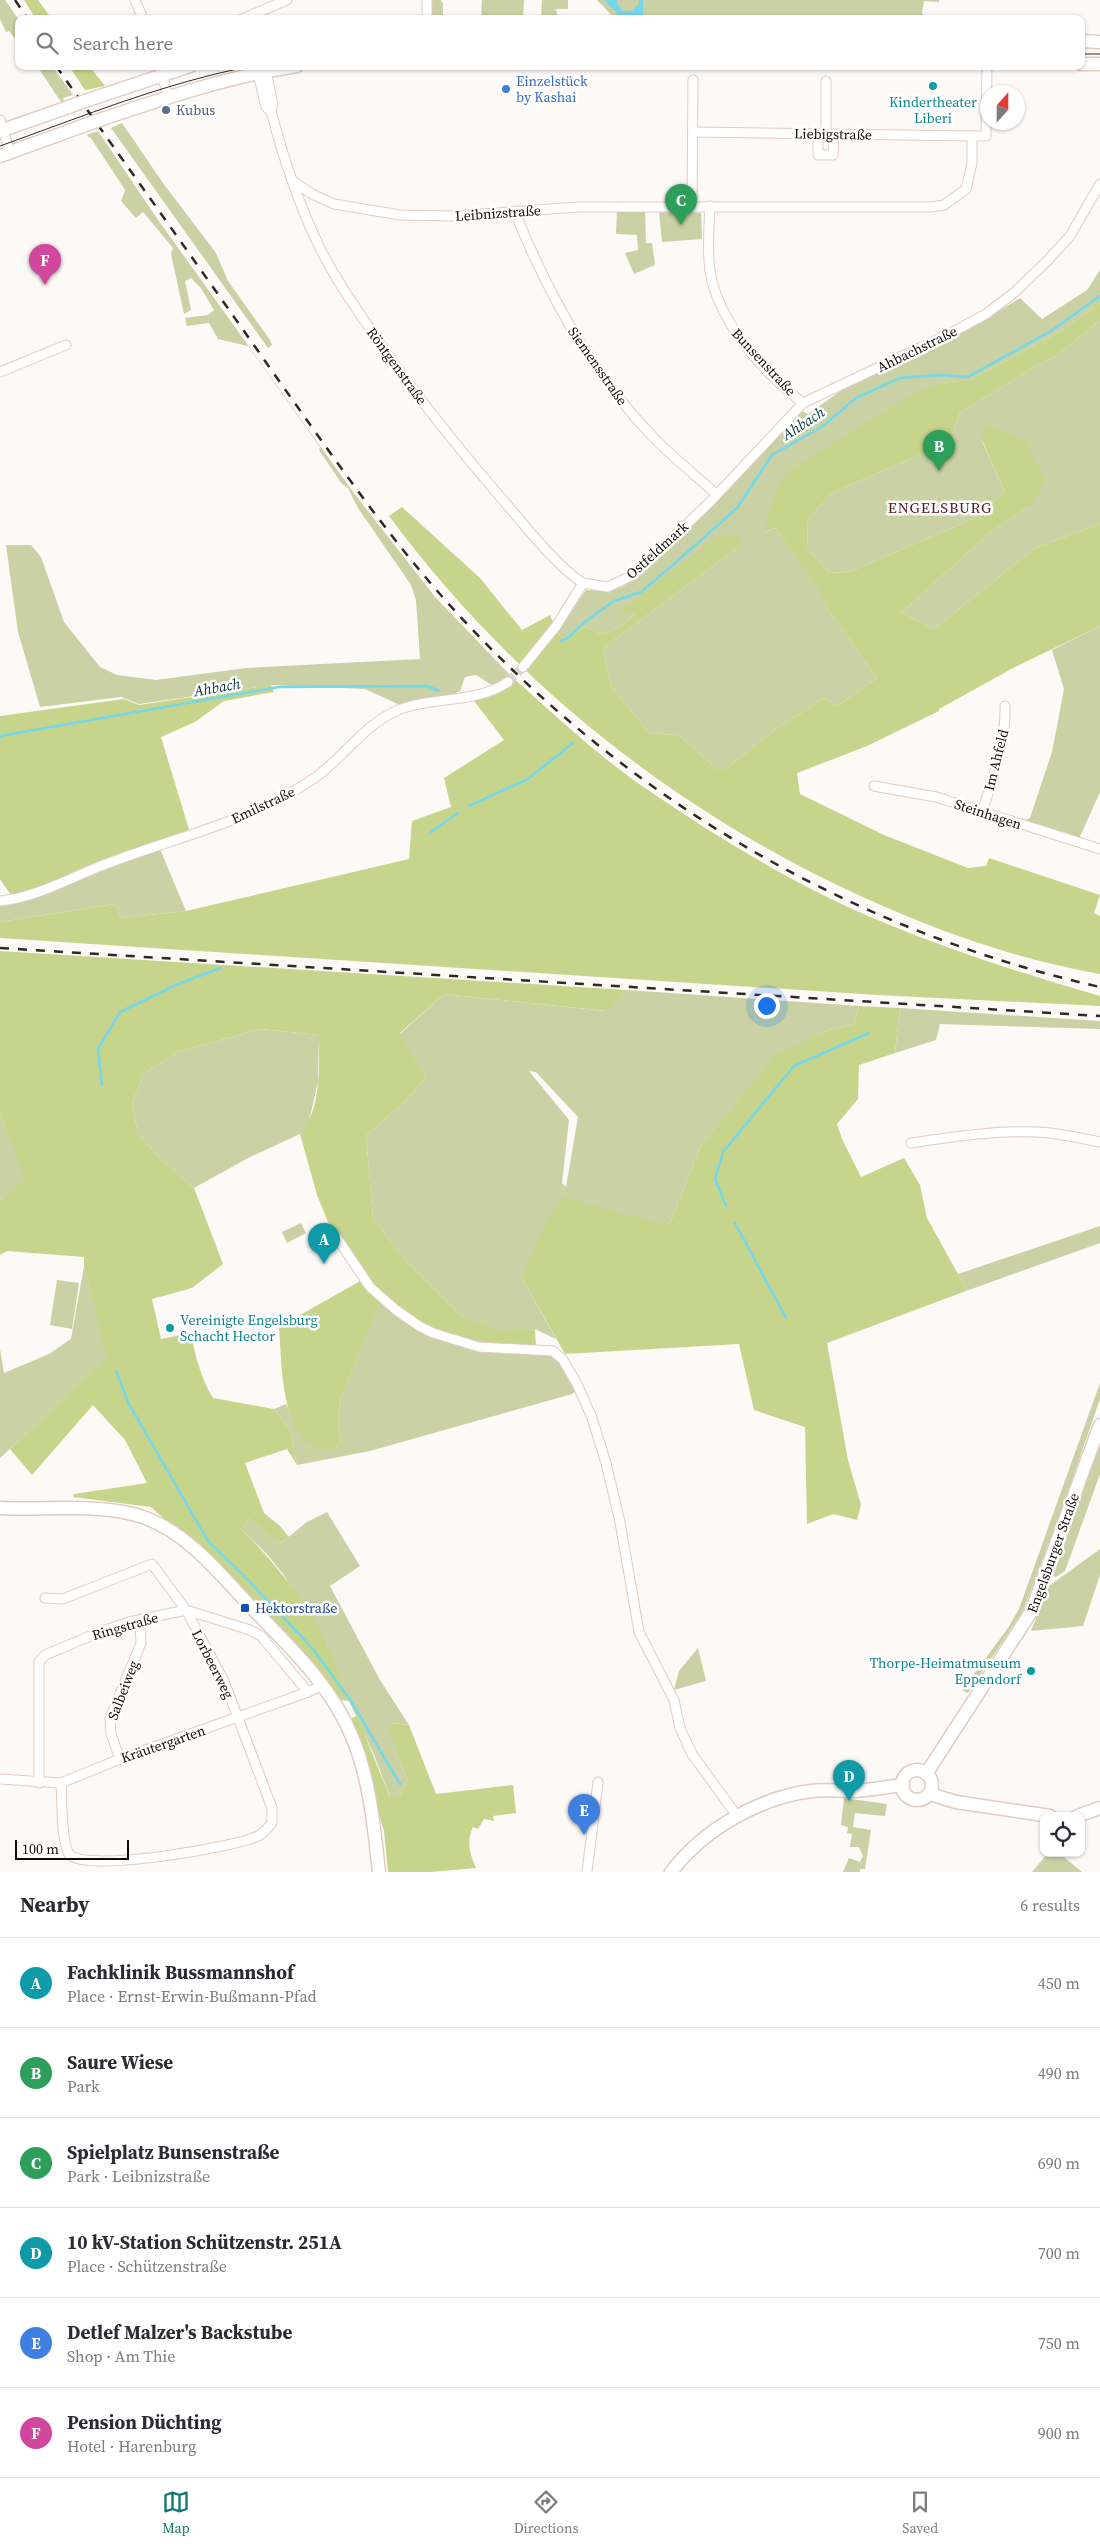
<!DOCTYPE html>
<html lang="en">
<head>
<meta charset="utf-8">
<style>
	:root { --surface:#fff; --page:#f2f2f3; --text:#2b2b33; --muted:#7c7c81; --line:#e1e1e2; --accent:#0f766e }
	body { margin:0; font-family:"Source Serif 4",serif; background:var(--page); color:var(--text) }
	.controls { position:absolute; right:15px; bottom:15px; display:grid; overflow:hidden; border-radius:10px; box-shadow:0 1px 4px #0004 }
	.controls button { width:45px; height:45px; display:grid; place-items:center; padding:0; border:0; border-bottom:1px solid var(--line); background:var(--surface); color:var(--text); font:25px sans-serif }
	.compass { position:absolute; left:980px; top:85px; width:45px; height:45px; border-radius:50%; background:var(--surface); box-shadow:0 1px 4px #0004; rotate:21deg }
	.scale { position:absolute; left:15px; bottom:12px; width:114px; box-sizing:border-box; padding-left:5px; border:2px solid #130c09; border-top:0; font-size:14px; line-height:18px; white-space:nowrap; color:#130c09; -webkit-text-stroke:4px #fff; paint-order:stroke }
	.you { position:absolute; left:766px; top:1005px; width:18px; height:18px; margin:-12px; border:4px solid #fff; border-radius:50%; background:#1a73e8; box-shadow:0 0 0 8px #1a73e833 }
	.badge { display:grid; place-items:center; width:32px; height:32px; border-radius:50%; background:var(--accent); color:#fff; font-size:16px; font-weight:700 }
	.pin { position:absolute; translate:-50% -41px; filter:drop-shadow(0 1px 2px #0008) }
	.pin::after { content:''; position:absolute; top:26px; width:18px; height:15px; background:inherit; clip-path:polygon(0 0,100% 0,50% 100%) }
	.list { margin:0; padding:0; list-style:none }
	h2 { display:flex; justify-content:space-between; align-items:center; height:65px; margin:0; padding:0 20px; font-size:21px }
	h2 small { font-size:16px; font-weight:400; color:var(--muted) }
	.list li { display:grid; grid-template-columns:32px 1fr auto; gap:15px; align-items:center; box-sizing:border-box; height:90px; padding:0 20px; border-top:1px solid var(--line) }
	.list b { display:block; font-size:19px; white-space:nowrap }
	.list p { margin:0; font-size:16px; white-space:nowrap; color:var(--muted) }
	.list em { font-size:16px; font-style:normal; color:var(--muted) }
	.icon { flex:none; width:28px; height:28px; fill:none; stroke:currentColor; stroke-width:2; stroke-linecap:round; stroke-linejoin:round }
	.map { position:relative; flex:none; width:1100px; height:1872px; overflow:hidden }
	.search { position:absolute; background:var(--surface); box-shadow:0 1px 4px #0004; left:15px; right:15px; top:15px; height:55px; display:flex; align-items:center; gap:12px; box-sizing:border-box; padding:0 18px; border-radius:10px; color:var(--muted); font-size:19px }
	.sheet { height:605px; background:var(--surface) }
	nav { display:flex; justify-content:space-around; align-items:center; box-sizing:border-box; height:70px; border-top:1px solid var(--line); background:var(--surface); font-size:14px; color:var(--muted) }
	nav a { display:grid; justify-items:center; gap:2px }
	nav .on { color:var(--accent) }
	.map>svg:first-child { display:block }
	.green { fill:#c9d1a5; fill-rule:evenodd }
	.forest { fill:#c7d48b }
	.water { fill:#75d7ea }
	.lines { fill:none; stroke-linecap:round; stroke-linejoin:round }
	.stream { stroke:#75d7ea; stroke-width:2.5 }
	.street-tunnel { stroke:#dad5d3; stroke-width:9; stroke-dasharray:9 4.5; stroke-linecap:butt }
	.street-casing { stroke:#e1cbc1; stroke-width:11 }
	.secondary-casing { stroke:#e1cbc1; stroke-width:15 }
	.street { stroke:#fff; stroke-width:9 }
	.secondary { stroke:#fff; stroke-width:12 }
	.tram { stroke:#2f2825; stroke-width:1 }
	.rail { stroke:#2f2825; stroke-width:2.5; stroke-dasharray:9 9; stroke-linecap:butt }
	.secondary-bridge-casing { stroke:#e1cbc1; stroke-width:15; stroke-linecap:butt }
	.secondary-bridge { stroke:#fff; stroke-width:12 }
	.culture-dot { fill:#0f9aa8; stroke:#fff; stroke-width:2 }
	.shop-dot { fill:#3f7fe0; stroke:#fff; stroke-width:2 }
	.service-dot { fill:#5c6f8a; stroke:#fff; stroke-width:2 }
	.transit-dot { fill:#1a4fb4; stroke:#fff; stroke-width:2 }
	.labels { text-anchor:middle; dominant-baseline:central; stroke-width:5; stroke-linejoin:round; paint-order:stroke }
	.shop-label { font-size:14px; fill:#366cbe; stroke:#fff; text-anchor:start }
	.culture-label { font-size:14px; fill:#0d838f; stroke:#fff }
	.service-label { font-size:14px; fill:#4e5e75; stroke:#fff; text-anchor:start }
	.street-label { font-size:14px; fill:#130c09; stroke:#fff }
	.transit-label { font-size:14px; fill:#164399; stroke:#fff; text-anchor:start }
	.water-label { font-size:15px; font-style:italic; fill:#093941; stroke:#fff }
	.neighbourhood-label { font-size:15px; letter-spacing:1px; fill:#591416; stroke:#fff }
</style>
</head>
<body>
<div class="map">
<svg width="1100" height="1872" viewBox="0 0 1100 1872">
	<rect width="100%" height="100%" fill="#fdf9f7"/>
	<g class="green">
		<polygon points="0,0 5,0 19,20 19,44 9,31 6,32 0,19"/>
		<polygon points="432,0 440,0 443,3 443,17 465,19 431,19"/>
		<polygon points="482,0 524,0 523,19 481,19"/>
		<polygon points="542,0 568,0 568,9 556,9 558,19 541,19"/>
		<polygon points="597,0 939,0 939,2 924,1 922,13 926,19 615,19"/>
		<polygon points="37,66 52,66 73,95 63,98 64,101 61,102"/>
		<polygon points="122,123 163,183 216,253 228,281 270,340 272,345 268,348 111,128"/>
		<polygon points="98,131 156,217 353,492 436,598 510,675 493,686 476,675 465,677 460,691 449,696 400,705 365,689 271,685 139,704 121,697 40,707 18,632 6,545 31,545 41,557 64,622 100,667 117,675 156,680 246,668 420,659 416,600 411,585 358,508 348,488 342,484 319,450 320,447 248,346 218,339 209,323 187,326 185,318 208,315 214,310 201,288 191,278 185,281 191,310 184,314 171,254 173,248 143,212 136,218 121,201 125,190 91,138 86,135"/>
		<polygon points="645,210 646,243 652,243 655,265 634,274 625,253 638,250 637,235 616,234 617,211"/>
		<polygon points="659,212 701,213 702,239 662,242"/>
		<polygon points="1100,270 1100,303 1061,331 970,380 939,383 787,472 765,532 775,528 820,589 827,608 877,678 837,706 824,698 772,732 724,770 718,770 679,735 649,733 611,686 603,648 742,544 619,613 636,613 620,627 601,634 585,626 566,641 557,632 586,590 606,591 622,587 643,573 721,496 800,410 808,414 842,390 974,326 1020,298 1042,319 1087,290"/>
		<polygon points="1100,320 1100,524 1035,548 934,629 901,613 987,535 1030,506 981,439 1005,492 973,519 849,572 830,573 808,550 807,520 832,493 949,442 960,413 1037,365 1055,357"/>
		<polygon points="1100,626 1100,792 1079,839 1024,821 1030,818 1052,752 1064,689 1052,650"/>
		<polygon points="160,849 186,911 121,918 115,904 0,922 0,905 60,887"/>
		<path d="M627 990 859 1006 854 1024 823 1032 775 1056 701 1145 670 1223 522 1278 556 1339 535 1329 499 1332 462 1317 405 1260 373 1218 366 1135 400 1106 426 1078 400 1034 444 994 606 1011ZM529 1071 536 1072 578 1117 566 1187 562 1183 569 1120Z"/>
		<polygon points="900,1008 1100,1021 1100,1029 940,1024 936,1040 895,1053"/>
		<polygon points="261,1029 319,1035 318,1082 308,1125 300,1134 250,1157 194,1188 161,1159 138,1134 132,1104 143,1074 177,1052"/>
		<polygon points="0,1113 26,1180 0,1200"/>
		<polygon points="301,1223 306,1233 287,1243 282,1232"/>
		<polygon points="1100,1226 1100,1243 966,1291 958,1274"/>
		<polygon points="84,1266 108,1359 0,1458 0,1349 4,1373 49,1354 71,1339"/>
		<polygon points="57,1280 79,1283 72,1329 50,1325"/>
		<path d="M381 1301 552 1355 562 1364 577 1390 572 1394 370 1451 297 1465 291 1432 274 1409 286 1404C299 1432 300 1445 333 1450L341 1441 338 1423 340 1400Z"/>
		<polygon points="1100,1383 1100,1399 1063,1506 1023,1611 968,1693 962,1690 1008,1628 1019,1609"/>
		<polygon points="1100,1443 1100,1474 1065,1571 1056,1577 1053,1576"/>
		<polygon points="327,1512 360,1566 330,1586 380,1680 409,1725 389,1723 395,1751 408,1780 399,1797 390,1797 375,1757 349,1701 327,1644 283,1574 267,1554 241,1529 249,1519 281,1543 307,1522"/>
		<polygon points="1100,1549 1100,1575 1083,1626 1031,1631 1049,1586"/>
		<polygon points="698,1648 706,1681 674,1690 679,1671"/>
		<polygon points="844,1798 887,1804 885,1816 855,1813 853,1827 871,1830 865,1869 860,1869 860,1872 843,1872 849,1858 860,1862 863,1856 859,1847 850,1847 852,1834 847,1833 848,1827 841,1825"/>
		<polygon points="1048,1853 1059,1853 1082,1872 1032,1872"/>
	</g>
	<g class="forest">
		<polygon points="24,0 38,0 52,19 36,19"/>
		<polygon points="69,66 89,66 105,86 85,90"/>
		<path d="M1100 303V320L1055 357 1037 365 960 413 949 442 832 493 807 520 808 550 830 573 849 572 973 519 1005 492 981 438 987 425 1025 441 1045 481 1030 506 987 535 901 613 934 629 1035 548 1100 524V626L1015 667 939 709V711L867 746 797 773 800 794 884 835 968 868 986 866 989 858 1100 895 1094 913 1100 916V974C1019 960 940 932 865 898 677 813 512 682 389 516L402 507 480 578 522 630 550 615 557 632 566 641 585 626 601 634 620 627 635 614 618 613 716 537 739 535 742 544 603 648 611 686 649 733 679 735 718 770H724L772 732 824 698 837 706 877 678 827 608 819 589 775 528 764 532 777 487 787 472 903 400 939 383 970 380 1061 331Z"/>
		<path d="M511 676C556 716 601 759 651 792 724 842 802 889 885 923 955 952 1027 975 1100 996V1006L877 995 0 938V922L115 904 121 918 186 911 409 859 412 821 451 807 444 778 504 740 472 698 498 694Z"/>
		<polygon points="271,685 274,692 224,701 195,722 161,737 190,833 13,898 0,879 0,716 124,699 139,705"/>
		<path d="M0 951 627 990 607 1011 444 994 400 1033 426 1078 400 1106 366 1135 373 1218 405 1260 462 1317 499 1331 535 1329 536 1348C520 1347 502 1348 486 1345 446 1338 416 1321 383 1297L340 1400 338 1423 341 1441 333 1450C327 1449 319 1449 314 1447 280 1428 282 1361 279 1327L362 1280 333 1234 317 1195 300 1134C322 1108 319 1066 319 1035L261 1029 177 1052 143 1074 132 1104 138 1134 161 1159 194 1188 223 1264 192 1288 152 1299 161 1339 191 1333C195 1356 201 1378 213 1398L274 1409 291 1432 297 1465 287 1449 245 1463 264 1513 280 1526 289 1537 280 1543 249 1519 241 1529C275 1562 310 1607 330 1650 337 1666 342 1684 349 1701L339 1700 224 1572 151 1507 73 1497 74 1494 147 1483 125 1440 93 1405 32 1475 10 1449 107 1359 84 1266V1257L7 1251 0 1255V1200L25 1180 0 1113Z"/>
		<polygon points="859,1006 900,1008 895,1053 859,1065 858,1099 837,1124 842,1139 861,1177 904,1158 920,1185 927,1218 958,1274 966,1291 827,1343 848,1460 861,1505 857,1520 833,1514 807,1524 805,1427 754,1410 739,1344 565,1354 522,1278 545,1223 564,1197 664,1225 670,1223 701,1145 775,1055 823,1032 854,1024"/>
		<path d="M357 1716 390 1797H399L408 1780 395 1751 388 1723 409 1725 436 1794 513 1785 516 1813 493 1816 494 1821 484 1819 478 1829 473 1827C466 1842 470 1854 476 1868L430 1872H388L384 1831 349 1719Z"/>
	</g>
	<polygon class="water" points="604,0 617,0 617,4 623,11 632,11 639,4 639,0 643,0 643,17 620,16"/>
	<g class="lines">
		<g class="stream">
			<polyline points="561,641 568,638 586,621 614,601 641,592 674,564 737,508 772,455 823,426 856,398 900,378 940,375 968,377 1051,331 1100,296"/>
			<polyline points="0,736 279,687 427,686 439,691"/>
			<polyline points="469,806 528,779 573,743"/>
			<polyline points="431,832 458,813"/>
			<polyline points="102,1085 98,1049 120,1012 178,984 221,968"/>
			<polyline points="726,1206 715,1179 723,1152 794,1066 869,1033"/>
			<polyline points="735,1223 786,1318"/>
			<polyline points="116,1371 129,1404 208,1541 245,1577 313,1649 351,1701 400,1784"/>
		</g>
		<polyline class="street-tunnel" points="508,682 523,667"/>
		<defs>
			<g id="street">
				<polyline points="135,0 143,19"/>
				<polyline points="427,0 427,19"/>
				<polyline points="242,19 287,0"/>
				<polyline points="160,66 168,97"/>
				<polyline points="266,71 273,105 271,111"/>
				<path d="M258 74 266 107 271 111C283 157 298 203 319 246 332 273 349 298 366 323 407 385 454 443 502 499 522 522 558 568 583 583"/>
				<polyline points="0,120 10,152"/>
				<polyline points="693,132 972,136"/>
				<polyline points="818,133 818,155 833,155 834,134"/>
				<polyline points="826,134 826,81"/>
				<polyline points="293,181 312,194 334,204 400,215 454,216 578,207 931,207 944,205 966,189 972,163 972,136 986,136 987,66"/>
				<polyline points="692,206 693,80"/>
				<path d="M710 206C709 228 707 250 710 271 718 322 764 373 803 403"/>
				<path d="M518 211 519 222C552 302 595 378 656 440 675 459 696 476 716 494"/>
				<polyline points="0,372 66,345"/>
				<polyline points="523,667 557,625 583,583 608,587 633,575 709,503 803,403 947,335 986,314 1015,292 1048,260 1070,236 1100,184"/>
				<polyline points="874,786 936,797 1100,849"/>
				<path d="M982 812C993 778 1006 743 1005 706"/>
				<path d="M0 901C40 897 76 874 114 861 181 836 253 820 313 779 343 759 364 724 398 710 433 696 476 704 508 682"/>
				<path d="M911 1143C956 1136 1005 1129 1050 1133 1067 1135 1084 1139 1100 1142"/>
				<polyline points="335,1235 370,1287 396,1310 419,1326 433,1333 479,1347 553,1351 563,1360 577,1384 592,1418 606,1463 620,1522 639,1632 674,1700 680,1728 692,1754 737,1816"/>
				<path d="M45 1598 63 1599 152 1564 186 1610 224 1681 272 1808V1823C268 1828 264 1833 258 1836 232 1848 90 1872 70 1855 61 1845 62 1798 61 1783"/>
				<polyline points="120,1759 111,1734 110,1718 141,1643 140,1621"/>
				<polyline points="0,1779 61,1783 120,1759 308,1692 323,1685"/>
				<polyline points="39,1783 39,1662 45,1655 100,1632 129,1622 186,1610 250,1630 261,1636 308,1692"/>
				<polyline points="587,1872 598,1782"/>
			</g>
			<g id="secondary">
				<polyline points="1081,41 1100,42"/>
				<polyline points="1081,64 1100,64"/>
				<polyline points="91,99 190,66"/>
				<path d="M105 118C168 97 231 76 297 66"/>
				<polyline points="0,131 77,104"/>
				<polyline points="0,156 91,123"/>
				<path d="M0 1508C46 1511 98 1502 143 1517 188 1533 220 1574 252 1608 291 1648 332 1686 353 1739 370 1781 374 1827 379 1872"/>
				<circle cx="917" cy="1785" r="15"/>
				<polyline points="926,1774 1031,1612 1100,1425"/>
				<polyline points="930,1794 956,1802 1050,1816"/>
				<polyline points="1077,1816 1100,1808"/>
				<path d="M671 1872C703 1830 758 1798 811 1791 825 1789 839 1791 853 1791 870 1790 886 1787 903 1785"/>
			</g>
		</defs>
		<use href="#street" class="street-casing"/>
		<use href="#secondary" class="secondary-casing"/>
		<use href="#street" class="street"/>
		<use href="#secondary" class="secondary"/>
		<g class="tram">
			<polyline points="1081,54 1100,54"/>
			<path d="M0 146C84 116 164 83 252 66"/>
		</g>
		<g class="rail">
			<polyline points="15,0 28,19"/>
			<path d="M56 66C130 170 204 274 277 378 334 458 390 540 456 612 628 800 852 931 1100 987"/>
			<polyline points="0,948 1100,1016"/>
		</g>
		<defs>
			<g id="secondary-bridge">
				<polyline points="77,104 91,99"/>
				<polyline points="91,123 105,118"/>
			</g>
		</defs>
		<use href="#secondary-bridge" class="secondary-bridge-casing"/>
		<use href="#secondary-bridge" class="secondary-bridge"/>
	</g>
	<g class="culture-dot">
		<circle cx="933" cy="86" r="5"/>
		<circle cx="170" cy="1328" r="5"/>
		<circle cx="1031" cy="1671" r="5"/>
	</g>
	<circle class="shop-dot" cx="506" cy="89" r="5"/>
	<circle class="service-dot" cx="166" cy="110" r="5"/>
	<rect class="transit-dot" x="240" y="1603" width="10" height="10" rx="2.5"/>
	<g class="labels">
		<g class="shop-label">
			<text x="516" y="81">Einzelstück<tspan x="516" dy="16">by Kashai</tspan></text>
		</g>
		<g class="culture-label">
			<text x="933" y="102">Kindertheater<tspan x="933" dy="16">Liberi</tspan></text>
			<text x="180" y="1320" text-anchor="start">Vereinigte Engelsburg<tspan x="180" dy="16">Schacht Hector</tspan></text>
			<text x="1021" y="1663" text-anchor="end">Thorpe-Heimatmuseum<tspan x="1021" dy="16">Eppendorf</tspan></text>
		</g>
		<g class="service-label">
			<text x="176" y="110">Kubus</text>
		</g>
		<g class="street-label">
			<text transform="translate(833 134) rotate(1)">Liebigstraße</text>
			<text transform="translate(498 213) rotate(-4)">Leibnizstraße</text>
			<text transform="translate(917 349) rotate(-26)">Ahbachstraße</text>
			<text transform="translate(764 362) rotate(47)">Bunsenstraße</text>
			<text transform="translate(397 366) rotate(54)">Röntgenstraße</text>
			<text transform="translate(598 366) rotate(55)">Siemensstraße</text>
			<text transform="translate(657 550) rotate(-42)">Ostfeldmark</text>
			<text transform="translate(996 760) rotate(-76)">Im Ahfeld</text>
			<text transform="translate(263 805) rotate(-25)">Emilstraße</text>
			<text transform="translate(988 814) rotate(18)">Steinhagen</text>
			<text transform="translate(1053 1553) rotate(-70)">Engelsburger Straße</text>
			<text transform="translate(125 1626) rotate(-16)">Ringstraße</text>
			<text transform="translate(213 1664) rotate(63)">Lorbeerweg</text>
			<text transform="translate(123 1690) rotate(-69)">Salbeiweg</text>
			<text transform="translate(163 1744) rotate(-19)">Kräutergarten</text>
		</g>
		<g class="transit-label">
			<text x="255" y="1608">Hektorstraße</text>
		</g>
		<g class="water-label">
			<text transform="translate(803 423) rotate(-33)">Ahbach</text>
			<text transform="translate(217 687) rotate(-10)">Ahbach</text>
		</g>
		<g class="neighbourhood-label">
			<text x="940" y="507">ENGELSBURG</text>
		</g>
	</g>
</svg>
<div class="controls">
<button><svg class="icon" aria-label="locate" viewBox="0 0 24 24"><circle cx="12" cy="12" r="6"/><path d="M12 2v4M12 18v4M2 12h4M18 12h4"/></svg></button>
</div>
<svg class="compass" viewBox="-18 -18 36 36"><path d="M0-13l5 13h-10z" fill="#e53935"/><path d="M0 13l5-13h-10z" fill="#7c7c81"/></svg>
<div class="scale">100 m</div>
<div class="you"></div>
<div class="pin badge" style="left:324px;top:1264px;background:#0f9aa8">A</div>
<div class="pin badge" style="left:939px;top:471px;background:#2e9e5b">B</div>
<div class="pin badge" style="left:681px;top:225px;background:#2e9e5b">C</div>
<div class="pin badge" style="left:849px;top:1801px;background:#0f9aa8">D</div>
<div class="pin badge" style="left:584px;top:1835px;background:#3f7fe0">E</div>
<div class="pin badge" style="left:45px;top:285px;background:#d1479c">F</div>
<div class="search"><svg class="icon" aria-label="search" viewBox="0 0 24 24"><circle cx="10" cy="10" r="6"/><path d="M15 15l6 6"/></svg>Search here</div>
</div>
<section class="sheet">
<h2>Nearby<small>6 results</small></h2>
<ul class="list">
<li><span class="badge" style="background:#0f9aa8">A</span><div><b>Fachklinik Bussmannshof</b><p>Place · Ernst-Erwin-Bußmann-Pfad</p></div><em>450 m</em></li>
<li><span class="badge" style="background:#2e9e5b">B</span><div><b>Saure Wiese</b><p>Park</p></div><em>490 m</em></li>
<li><span class="badge" style="background:#2e9e5b">C</span><div><b>Spielplatz Bunsenstraße</b><p>Park · Leibnizstraße</p></div><em>690 m</em></li>
<li><span class="badge" style="background:#0f9aa8">D</span><div><b>10 kV-Station Schützenstr. 251A</b><p>Place · Schützenstraße</p></div><em>700 m</em></li>
<li><span class="badge" style="background:#3f7fe0">E</span><div><b>Detlef Malzer's Backstube</b><p>Shop · Am Thie</p></div><em>750 m</em></li>
<li><span class="badge" style="background:#d1479c">F</span><div><b>Pension Düchting</b><p>Hotel · Harenburg</p></div><em>900 m</em></li>
</ul>
</section>
<nav>
<a class="on"><svg class="icon" aria-label="map" viewBox="0 0 24 24"><path d="M3 6l6-2 6 2 6-2v14l-6 2-6-2-6 2zM9 4v14M15 6v14"/></svg>Map</a>
<a><svg class="icon" aria-label="directions" viewBox="0 0 24 24"><path d="M12 3l9 9-9 9-9-9zM9 14v-3h6M13 9l2 2-2 2"/></svg>Directions</a>
<a><svg class="icon" aria-label="saved" viewBox="0 0 24 24"><path d="M7 4h10v16l-5-4-5 4z"/></svg>Saved</a>
</nav>
</body>
</html>
